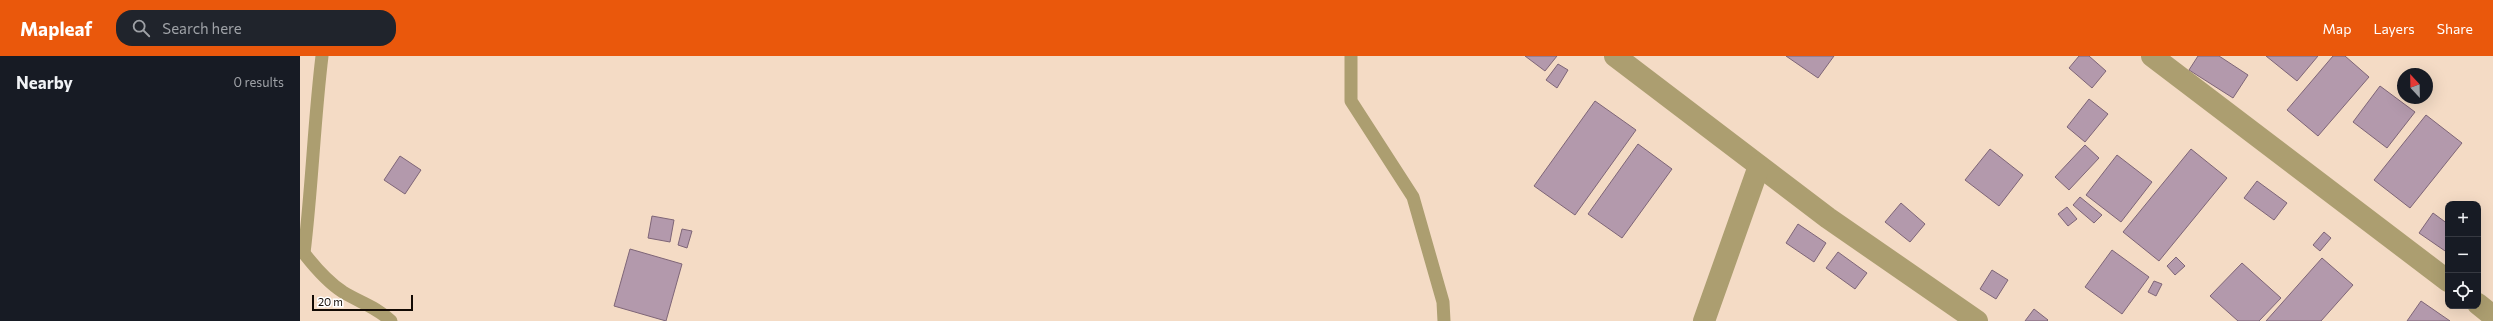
<!DOCTYPE html>
<html lang="en">
<head>
<meta charset="utf-8">
<style>
	:root { --surface:#171b24; --page:#20242c; --text:#f1f3f6; --muted:#9ea1a6; --line:#363941; --accent:#ea580c }
	body { margin:0; font-family:Commissioner,sans-serif; background:var(--page); color:var(--text) }
	.controls { position:absolute; right:12px; bottom:12px; display:grid; overflow:hidden; border-radius:8px; box-shadow:0 4px 16px #0002 }
	.controls button { width:36px; height:36px; display:grid; place-items:center; padding:0; border:0; border-bottom:1px solid var(--line); background:var(--surface); color:var(--text); font:20px sans-serif }
	.compass { position:absolute; left:2097px; top:12px; width:36px; height:36px; border-radius:50%; background:var(--surface); box-shadow:0 4px 16px #0002; rotate:338deg }
	.scale { position:absolute; left:12px; bottom:10px; width:101px; box-sizing:border-box; padding-left:4px; border:2px solid #120a04; border-top:0; font-size:11px; line-height:14px; white-space:nowrap; color:#120a04; -webkit-text-stroke:3px #fff; paint-order:stroke }
	.list { margin:0; padding:0; list-style:none }
	h2 { display:flex; justify-content:space-between; align-items:center; height:52px; margin:0; padding:0 16px; font-size:17px }
	h2 small { font-size:13px; font-weight:400; color:var(--muted) }
	.icon { flex:none; width:22px; height:22px; fill:none; stroke:currentColor; stroke-width:2; stroke-linecap:round; stroke-linejoin:round }
	.map { position:relative; flex:none; width:2193px; height:265px; overflow:hidden }
	header { display:flex; align-items:center; gap:24px; box-sizing:border-box; height:56px; padding:0 20px; background:var(--accent); color:#fff }
	header strong { font-size:19px }
	nav { display:flex; gap:22px; margin-inline-start:auto; font-size:14px }
	.search { width:280px; height:36px; background:var(--page); display:flex; align-items:center; gap:10px; box-sizing:border-box; padding:0 14px; border-radius:16px; color:var(--muted); font-size:15px }
	main { display:flex }
	aside { flex:1; background:var(--surface) }
	.map>svg:first-child { display:block }
	.building { fill:#b399ac; stroke:#7e6577 }
	.lines { fill:none; stroke-linecap:round; stroke-linejoin:round }
	.lane { stroke:#ac9e70; stroke-width:13 }
	.street { stroke:#ac9e70; stroke-width:22 }
</style>
</head>
<body>
<header>
<strong>Mapleaf</strong>
<div class="search"><svg class="icon" aria-label="search" viewBox="0 0 24 24"><circle cx="10" cy="10" r="6"/><path d="M15 15l6 6"/></svg>Search here</div>
<nav><a>Map</a><a>Layers</a><a>Share</a></nav>
</header>
<main>
<aside>
<h2>Nearby<small>0 results</small></h2>
<ul class="list">
</ul>
</aside>
<div class="map">
<svg width="2193" height="265" viewBox="0 0 2193 265">
	<rect width="100%" height="100%" fill="#f4dbc5"/>
	<g class="building">
		<polygon points="1225,0 1257,0 1245,15"/>
		<polygon points="1486,0 1534,0 1518,22"/>
		<polygon points="1779,0 1789,0 1806,15 1792,32 1769,12"/>
		<polygon points="1898,0 1919,0 1948,19 1933,42 1889,14"/>
		<polygon points="1966,0 2018,0 1997,25"/>
		<polygon points="2033,0 2045,0 2069,21 2018,80 1987,54"/>
		<polygon points="1258,8 1268,14 1257,32 1246,24"/>
		<polygon points="2080,30 2115,56 2087,92 2053,66"/>
		<polygon points="1789,43 1808,58 1785,86 1767,71"/>
		<polygon points="1295,45 1336,74 1275,159 1234,130"/>
		<polygon points="2126,59 2162,87 2110,152 2074,124"/>
		<polygon points="1338,88 1372,113 1322,182 1288,158"/>
		<polygon points="1785,89 1799,102 1769,134 1755,121"/>
		<polygon points="1690,93 1723,119 1699,150 1665,124"/>
		<polygon points="1891,93 1927,122 1859,205 1823,176"/>
		<polygon points="1817,99 1852,126 1821,166 1786,139"/>
		<polygon points="100,100 121,114 105,138 84,124"/>
		<polygon points="1957,125 1987,147 1974,164 1944,142"/>
		<polygon points="1780,141 1802,159 1794,167 1773,149"/>
		<polygon points="1601,147 1625,168 1610,186 1585,166"/>
		<polygon points="1767,151 1777,163 1768,170 1758,158"/>
		<polygon points="2133,157 2148,168 2148,197 2119,177"/>
		<polygon points="352,160 374,164 370,186 348,182"/>
		<polygon points="1498,168 1526,187 1514,206 1486,187"/>
		<polygon points="382,173 392,175 387,192 378,189"/>
		<polygon points="2024,176 2031,182 2020,195 2013,189"/>
		<polygon points="330,193 382,208 366,265 314,250"/>
		<polygon points="1812,194 1849,221 1822,258 1785,231"/>
		<polygon points="1538,196 1567,217 1555,233 1526,212"/>
		<polygon points="1876,201 1885,210 1875,219 1867,210"/>
		<polygon points="2022,202 2053,229 2021,265 1966,265"/>
		<polygon points="1942,207 1981,242 1959,265 1938,265 1910,240"/>
		<polygon points="1692,214 1708,224 1696,243 1680,233"/>
		<polygon points="1854,225 1862,228 1856,240 1848,236"/>
		<polygon points="2121,245 2150,265 2107,265"/>
		<polygon points="1734,253 1748,264 1747,265 1725,265"/>
	</g>
	<g class="lines">
		<g class="lane">
			<polyline points="1051,0 1051,45 1113,141 1143,246 1144,265"/>
			<path d="M0 192C12 208 26 225 43 236 61 247 75 250 91 265"/>
			<path d="M4 197C12 131 14 66 22 0"/>
		</g>
		<g class="street">
			<polyline points="1315,0 1528,162 1677,265"/>
			<polyline points="1852,0 2148,225"/>
			<polyline points="2178,248 2193,260"/>
			<polyline points="1404,265 1459,110"/>
		</g>
	</g>
</svg>
<div class="controls">
<button>+</button>
<button>−</button>
<button><svg class="icon" aria-label="locate" viewBox="0 0 24 24"><circle cx="12" cy="12" r="6"/><path d="M12 2v4M12 18v4M2 12h4M18 12h4"/></svg></button>
</div>
<svg class="compass" viewBox="-18 -18 36 36"><path d="M0-13l5 13h-10z" fill="#e53935"/><path d="M0 13l5-13h-10z" fill="#9ea1a6"/></svg>
<div class="scale">20 m</div>
</div>
</main>
</body>
</html>
